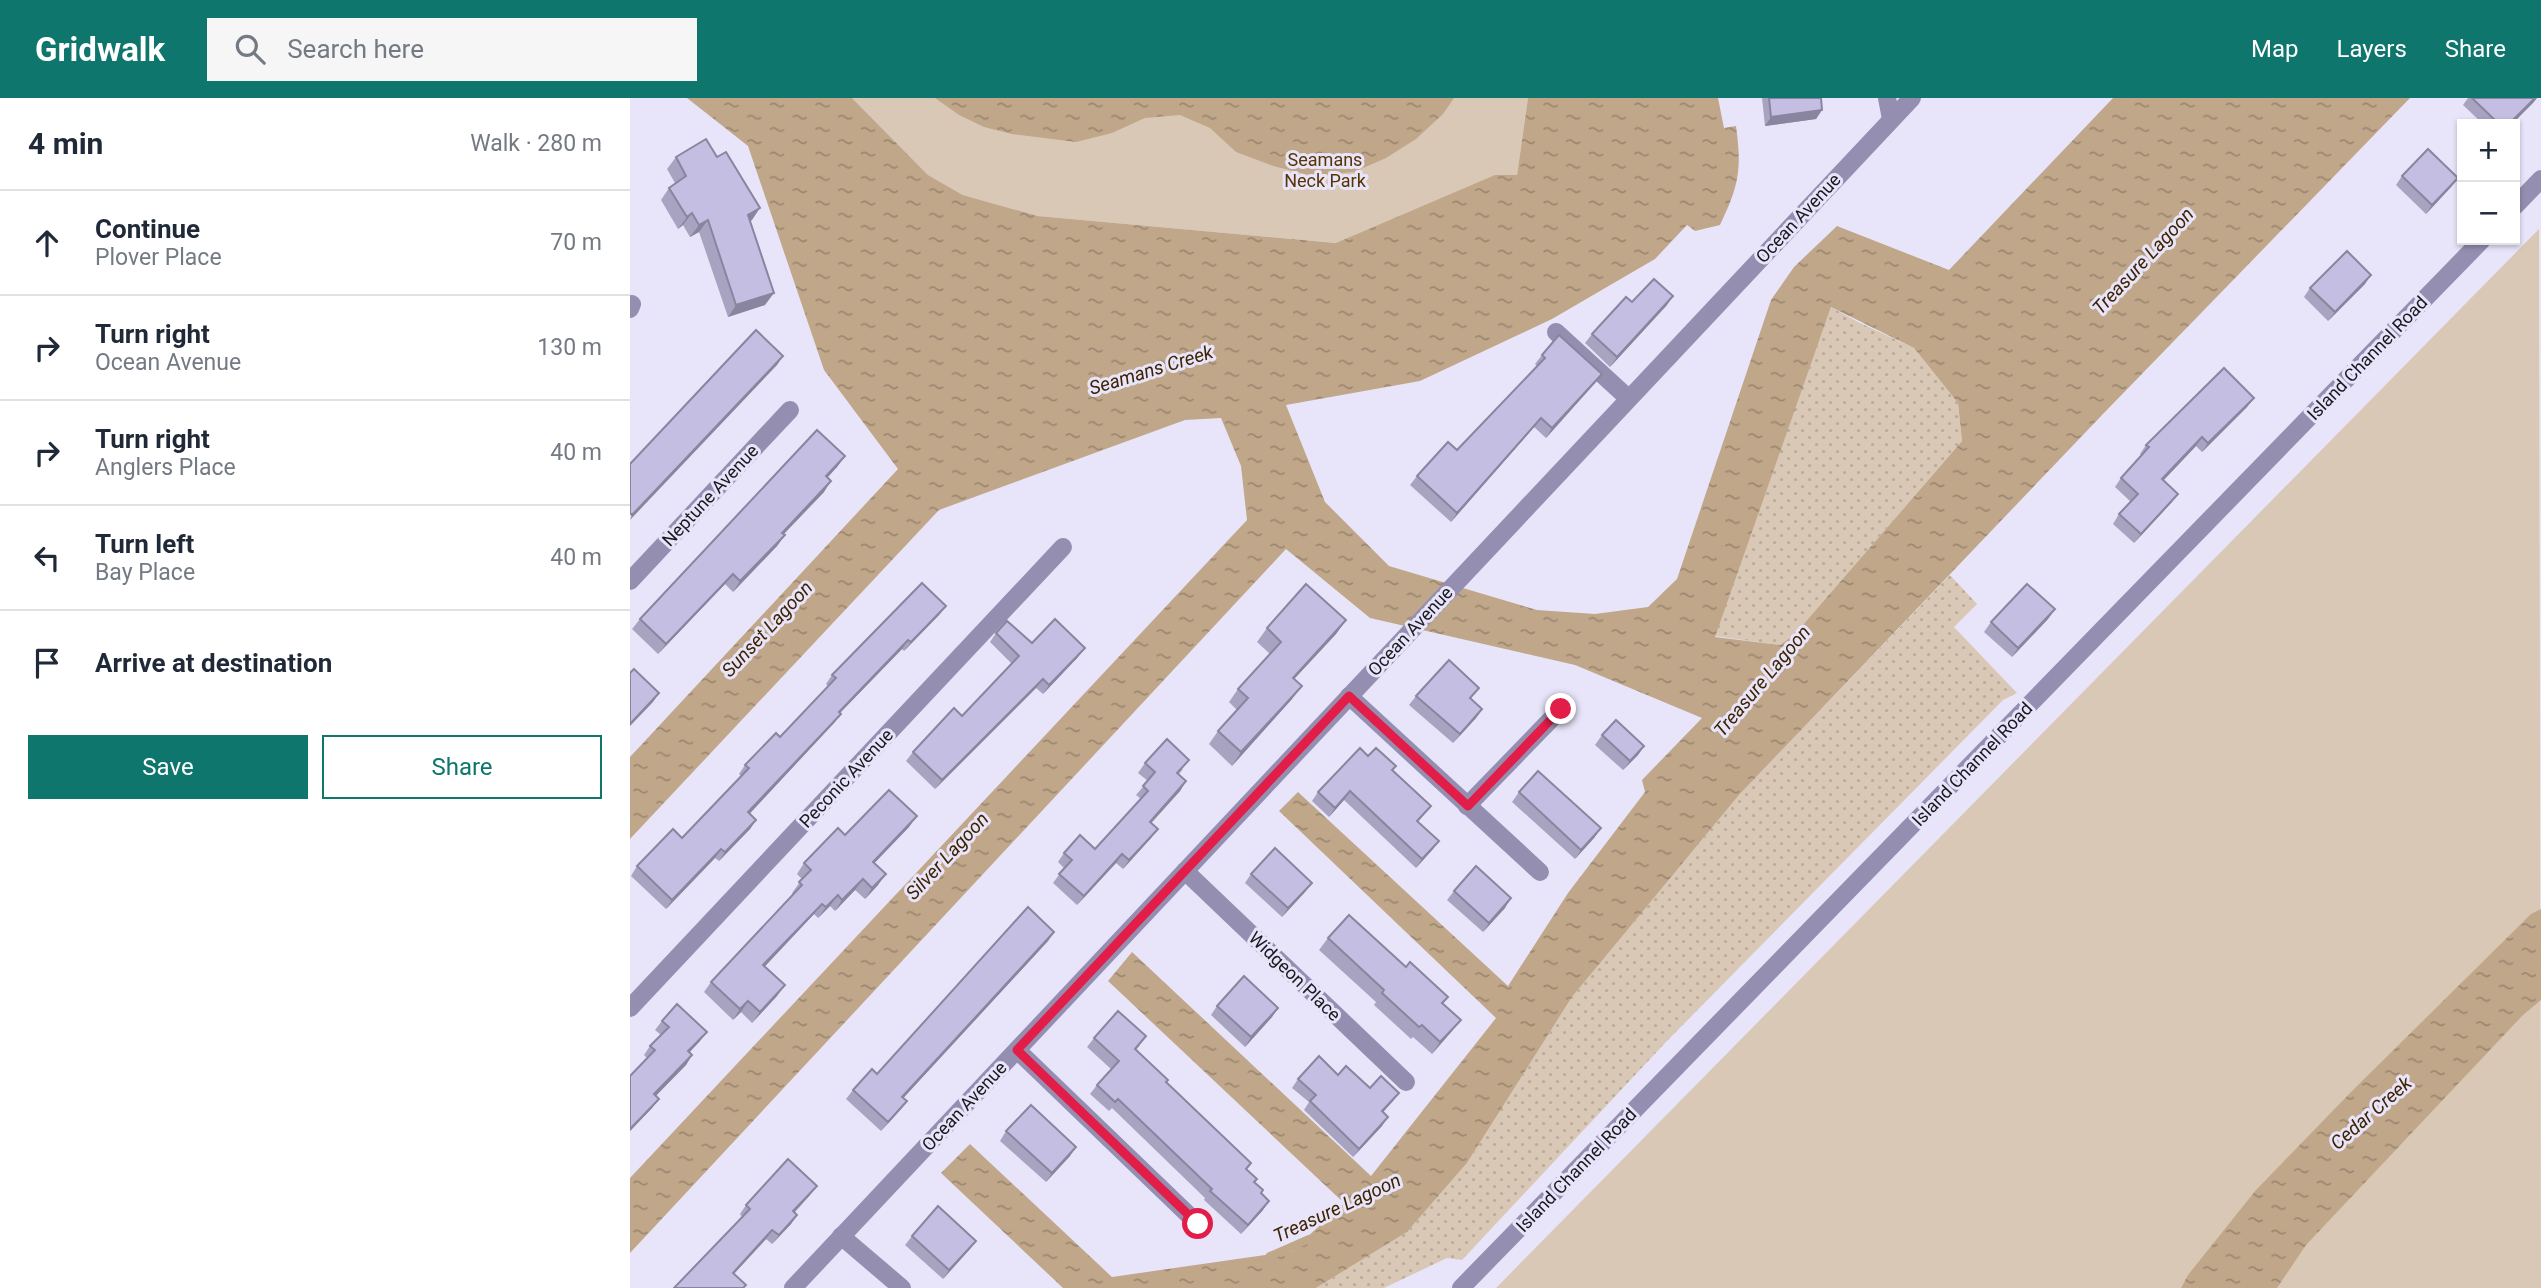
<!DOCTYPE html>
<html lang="en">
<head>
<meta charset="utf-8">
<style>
	:root { --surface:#fff; --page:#f6f6f7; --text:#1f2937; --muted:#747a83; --line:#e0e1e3; --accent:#0f766e }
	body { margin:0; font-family:Roboto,sans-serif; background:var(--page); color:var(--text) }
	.controls { position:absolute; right:21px; top:21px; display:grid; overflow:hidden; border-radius:0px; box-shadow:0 2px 5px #0004 }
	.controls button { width:63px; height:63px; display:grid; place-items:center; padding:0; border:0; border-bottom:2px solid var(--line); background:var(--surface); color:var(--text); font:35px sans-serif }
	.stop { position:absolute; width:21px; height:21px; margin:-16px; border:5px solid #e11d48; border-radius:50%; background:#fff }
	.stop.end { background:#e11d48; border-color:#fff; box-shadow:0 2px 7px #0008 }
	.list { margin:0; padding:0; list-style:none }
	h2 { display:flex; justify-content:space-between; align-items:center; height:91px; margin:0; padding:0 28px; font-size:30px }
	h2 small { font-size:23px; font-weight:400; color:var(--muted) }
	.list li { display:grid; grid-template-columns:46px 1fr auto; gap:21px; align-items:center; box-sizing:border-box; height:105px; padding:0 28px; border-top:2px solid var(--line) }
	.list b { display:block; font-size:26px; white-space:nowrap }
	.list p { margin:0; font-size:23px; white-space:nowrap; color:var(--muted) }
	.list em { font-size:23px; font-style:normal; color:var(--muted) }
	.actions { display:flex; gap:14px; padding:21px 28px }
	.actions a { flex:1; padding:16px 0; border:2px solid var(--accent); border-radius:0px; text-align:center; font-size:24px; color:var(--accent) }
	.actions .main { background:var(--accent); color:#fff }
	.icon { flex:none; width:38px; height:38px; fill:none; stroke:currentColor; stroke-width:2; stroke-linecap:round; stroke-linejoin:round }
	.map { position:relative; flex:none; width:1911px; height:1190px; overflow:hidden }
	header { display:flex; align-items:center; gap:42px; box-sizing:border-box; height:98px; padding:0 35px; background:var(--accent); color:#fff }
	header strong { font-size:33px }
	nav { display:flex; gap:38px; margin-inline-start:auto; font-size:24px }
	.search { width:490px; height:63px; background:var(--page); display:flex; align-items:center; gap:18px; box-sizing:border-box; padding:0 24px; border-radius:0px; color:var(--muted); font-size:26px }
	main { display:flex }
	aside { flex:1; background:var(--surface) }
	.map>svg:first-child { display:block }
	.grass { fill:url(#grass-dots) }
	.park { fill:#d9c8b5 }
	.water { fill:url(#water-ripples); fill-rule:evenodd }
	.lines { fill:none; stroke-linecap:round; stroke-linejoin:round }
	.stream { stroke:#c1a78a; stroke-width:8 }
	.minor { stroke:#948eb0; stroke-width:18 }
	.wall { fill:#a9a3c2 }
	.shaded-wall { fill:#89859e }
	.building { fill:#c4bee2; stroke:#89859e; stroke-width:2 }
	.route { stroke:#e11d48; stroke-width:9 }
	.labels { text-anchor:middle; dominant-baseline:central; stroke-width:6; stroke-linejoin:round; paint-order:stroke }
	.park-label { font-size:18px; fill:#573400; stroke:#e8e5fa }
	.street-label { font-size:18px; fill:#19181f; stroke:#e8e5fa }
	.water-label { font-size:19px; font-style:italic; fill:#3e2400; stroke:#e8e5fa }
</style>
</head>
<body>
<header>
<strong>Gridwalk</strong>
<div class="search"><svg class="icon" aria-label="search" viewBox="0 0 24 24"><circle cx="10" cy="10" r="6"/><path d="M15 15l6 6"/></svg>Search here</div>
<nav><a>Map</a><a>Layers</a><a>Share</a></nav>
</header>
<main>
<aside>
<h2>4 min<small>Walk · 280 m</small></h2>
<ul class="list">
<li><svg class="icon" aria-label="ahead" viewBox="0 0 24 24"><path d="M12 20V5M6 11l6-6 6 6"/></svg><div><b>Continue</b><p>Plover Place</p></div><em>70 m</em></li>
<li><svg class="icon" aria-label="right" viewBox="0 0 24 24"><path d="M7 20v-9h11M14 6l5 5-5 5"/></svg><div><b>Turn right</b><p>Ocean Avenue</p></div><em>130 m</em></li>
<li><svg class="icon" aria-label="right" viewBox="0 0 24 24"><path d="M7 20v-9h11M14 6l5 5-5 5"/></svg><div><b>Turn right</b><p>Anglers Place</p></div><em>40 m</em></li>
<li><svg class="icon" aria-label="left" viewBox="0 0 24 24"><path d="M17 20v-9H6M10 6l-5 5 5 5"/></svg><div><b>Turn left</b><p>Bay Place</p></div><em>40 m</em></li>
<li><svg class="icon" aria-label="arrive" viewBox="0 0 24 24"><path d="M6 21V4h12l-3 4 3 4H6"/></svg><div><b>Arrive at destination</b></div></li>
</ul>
<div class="actions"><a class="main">Save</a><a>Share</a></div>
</aside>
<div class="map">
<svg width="1911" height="1190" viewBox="0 0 1911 1190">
	<defs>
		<pattern id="grass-dots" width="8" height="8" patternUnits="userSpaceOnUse" patternTransform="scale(1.75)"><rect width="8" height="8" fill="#d9c8b5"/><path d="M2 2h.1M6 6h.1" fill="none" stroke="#baab9b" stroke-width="1.8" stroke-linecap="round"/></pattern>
		<pattern id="water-ripples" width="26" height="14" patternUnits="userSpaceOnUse" patternTransform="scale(1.75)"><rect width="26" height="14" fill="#c1a78a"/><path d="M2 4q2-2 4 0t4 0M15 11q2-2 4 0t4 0" fill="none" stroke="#9c8770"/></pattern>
	</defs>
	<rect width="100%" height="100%" fill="#e8e5fa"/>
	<g class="grass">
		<polygon points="1201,209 1228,224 1284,250 1328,305 1332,343 1165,536 1150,547 1084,538"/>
		<polygon points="1320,477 1347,506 1324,529 1387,595 1373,602 1035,945 832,1162 817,1160 754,1190 686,1190 777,1134 837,1065 942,899 1109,697"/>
	</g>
	<g class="park">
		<polygon points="222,0 898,0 887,77 865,78 707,145 408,118 333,97 298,77"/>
		<polygon points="1909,131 1911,1190 866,1190"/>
	</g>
	<g class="water">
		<path d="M57 0H222L298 77 333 97 408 118 706 145 865 77H887L898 0H1088L1094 30 1106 28C1112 71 1109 88 1090 127L1065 133 1057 127 1025 161 922 221 790 283 656 307 695 404 759 468 907 512 965 516 1018 509 1047 481 1141 202 1164 169 1207 128 1319 172 1483 0H1780L1473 316 1109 697 942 899 837 1065 777 1134 686 1190H433L311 1075 340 1046 482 1179 662 1153 714 1105 478 883 502 854 741 1078 866 920 649 713 668 694 878 888 938 795 1015 694 1012 682 1072 620 945 567 740 520 656 451 0 1155V1080L617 422 611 368 591 320 555 322 309 412 0 741V659L268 371 194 272 118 48ZM1201 209 1284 250 1328 305 1332 343 1165 536 1150 547 1085 539Z"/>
		<polygon points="305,0 824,0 813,16 786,41 756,60 724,74 683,78 643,68 606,54 580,30 550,17 515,20 482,35 446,44 382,36 354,29 329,17"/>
		<polygon points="1911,811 1911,902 1893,917 1676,1147 1647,1190 1551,1190 1558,1177 1626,1092 1721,994 1901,816"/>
	</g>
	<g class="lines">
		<polyline class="stream" points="640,1158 679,1141"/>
		<g class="minor">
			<polyline points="1257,0 1261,21"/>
			<polyline points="1885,108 1911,81"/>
			<polyline points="0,211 2,206"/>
			<polyline points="926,234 998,300"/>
			<polyline points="0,483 160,312"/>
			<polyline points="719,598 910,774"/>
			<polyline points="837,708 931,611"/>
			<polyline points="555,773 776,984"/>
			<polyline points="0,910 433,449"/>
			<polyline points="387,952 568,1126"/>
			<polyline points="211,1138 272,1190"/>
			<polyline points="163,1190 1282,0"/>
			<polyline points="831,1190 1852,142"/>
		</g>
	</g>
	<g class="wall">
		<polygon points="1132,0 1191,0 1192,12 1186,21 1135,28"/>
		<polygon points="1838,0 1907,0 1882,26 1853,26 1833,7"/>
		<polygon points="46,59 122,122 120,123 135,207 98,219 69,134 60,139 53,127 48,131 31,102 39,90 45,85 37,71"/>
		<polygon points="1772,78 1828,80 1821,89 1796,116 1766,87"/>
		<polygon points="1735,186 1698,223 1674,199 1680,190"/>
		<polygon points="1002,204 1037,207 980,269 955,245 962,236"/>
		<polygon points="912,257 965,285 916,340 904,329 821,424 780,387 787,378 827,352 907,268 905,266"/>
		<polygon points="1624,300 1617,309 1572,354 1566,348 1533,383 1548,396 1541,405 1504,445 1483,426 1489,416 1501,404 1485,389 1491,380 1511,357 1510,356 1516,347"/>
		<polygon points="215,358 207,369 197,379 194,394 154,436 155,437 147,448 103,494 95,486 28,556 2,531 10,521"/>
		<polygon points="316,508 309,517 274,553 272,551 210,615 211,616 204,625 119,716 126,722 120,731 89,763 85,760 36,811 1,778 7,768 52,740 111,678 109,676 115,667 150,639 198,588 196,586 202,577"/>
		<polygon points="1425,511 1418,521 1382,559 1354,534 1361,524"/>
		<polygon points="716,522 706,536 664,581 662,601 602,668 579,646 588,633 607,612 599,604 608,591 640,556 627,544 637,530"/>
		<polygon points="366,535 448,559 413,596 406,590 305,691 276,663 283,654 332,618 382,566 360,544"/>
		<polygon points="786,598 841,601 852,611 846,620 823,645 779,607"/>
		<polygon points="972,637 1014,648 1008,657 993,672 965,647"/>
		<polygon points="738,658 766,668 763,672 801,708 788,724 803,751 786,770 714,702 699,719 682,703 688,694"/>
		<polygon points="515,665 553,671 549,676 556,683 550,693 521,725 521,740 493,771 486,765 447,807 423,785 434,770 428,764 434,755 465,751 511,701 506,697 518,683 508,675"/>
		<polygon points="889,694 971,730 964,740 945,761 882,704"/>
		<polygon points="279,729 244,765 248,787 235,801 225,792 205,813 200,808 188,820 184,816 135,868 147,898 122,925 111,914 103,922 74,894 81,884 163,796 162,795 172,781 167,776 174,765 215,737"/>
		<polygon points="621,776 675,794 652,819 615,785"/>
		<polygon points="824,793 875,810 853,834 817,802"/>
		<polygon points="424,834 418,843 273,1000 270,1012 251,1033 216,1001 223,992 247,976"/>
		<polygon points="698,840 776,869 818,899 813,906 822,933 802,956 783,939 781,941 744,907 746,904 689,852"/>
		<polygon points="587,908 648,910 642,919 615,949 581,917"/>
		<polygon points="32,923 70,943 59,955 62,957 56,967 25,998 22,1010 0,1033 0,978 17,960 14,957 20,948 31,937 25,932"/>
		<polygon points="464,940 510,947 506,952 536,985 621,1065 616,1071 631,1096 633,1112 611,1136 574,1102 575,1100 482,1010 479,1013 460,996 467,987 481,971 457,949"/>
		<polygon points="708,977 740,990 769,995 753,1014 752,1028 723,1059 674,1012 679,1004 662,990 668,981"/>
		<polygon points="376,1033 440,1058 416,1084 370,1043"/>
		<polygon points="180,1097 165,1114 167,1117 161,1126 142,1146 136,1141 104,1176 44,1190 112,1119 110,1116 116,1107"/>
		<polygon points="282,1138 346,1143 339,1152 313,1181 275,1147"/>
	</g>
	<g class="shaded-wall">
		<polygon points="1905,0 1907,0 1903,5 1882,26 1879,26"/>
		<polygon points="1192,12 1186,21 1135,28 1141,19"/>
		<polygon points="1828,80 1821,89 1796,116 1802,107"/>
		<polygon points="130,110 122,122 110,129 118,117"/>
		<polygon points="62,115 53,127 48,131 57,119"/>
		<polygon points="78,122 69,134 60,139 69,127"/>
		<polygon points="1741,177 1735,186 1698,223 1705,214"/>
		<polygon points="144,195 135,207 98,219 106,207"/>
		<polygon points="1043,198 1037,207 980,269 987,259"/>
		<polygon points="153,258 147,267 0,422 2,417"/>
		<polygon points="972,276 965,285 916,340 922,330"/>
		<polygon points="1624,300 1617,309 1572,354 1578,345"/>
		<polygon points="911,320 904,329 821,424 827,415"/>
		<polygon points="1572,339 1566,348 1525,391 1532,381"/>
		<polygon points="215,358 207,369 189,389 196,378"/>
		<polygon points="201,383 194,394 145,445 152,435"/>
		<polygon points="1548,396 1541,405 1504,445 1511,436"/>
		<polygon points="155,437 147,448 103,494 110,483"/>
		<polygon points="103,476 95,486 28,556 36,546"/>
		<polygon points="316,508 309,517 274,553 281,544"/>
		<polygon points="1425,511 1418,521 1382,559 1388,550"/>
		<polygon points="716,522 706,536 653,593 663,580"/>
		<polygon points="278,542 272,551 202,623 209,614"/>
		<polygon points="455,550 448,559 413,596 419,587"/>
		<polygon points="413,581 406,590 305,691 312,682"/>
		<polygon points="672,588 662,601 602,668 611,654"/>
		<polygon points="29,595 23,604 0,628 0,626"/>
		<polygon points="852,611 846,620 823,645 830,636"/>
		<polygon points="211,616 204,625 112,724 118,714"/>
		<polygon points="1014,648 1008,657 993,672 1000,663"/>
		<polygon points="556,683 550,693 514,733 520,724"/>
		<polygon points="720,693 714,702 699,719 705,710"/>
		<polygon points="287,718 279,729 235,775 243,764"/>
		<polygon points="126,722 120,731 89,763 95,754"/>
		<polygon points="971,730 964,740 945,761 951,752"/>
		<polygon points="528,731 521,740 493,771 499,762"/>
		<polygon points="809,743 803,751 786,770 792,761"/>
		<polygon points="91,751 85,760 36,811 42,802"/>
		<polygon points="492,756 486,765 447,807 454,798"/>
		<polygon points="256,776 248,787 235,801 242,790"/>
		<polygon points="233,781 225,792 205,813 212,802"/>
		<polygon points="682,785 675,794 652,819 658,810"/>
		<polygon points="208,797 200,808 188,820 196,809"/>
		<polygon points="881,800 875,810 853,834 859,825"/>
		<polygon points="192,806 184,816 126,878 133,867"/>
		<polygon points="424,834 418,843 266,1008 272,999"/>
		<polygon points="155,887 147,898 122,925 130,914"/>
		<polygon points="118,903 111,914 103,922 110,911"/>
		<polygon points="648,910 642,919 615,949 621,939"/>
		<polygon points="831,922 822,933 802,956 810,944"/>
		<polygon points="77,934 70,943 51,963 58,953"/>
		<polygon points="62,957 56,967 18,1006 24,996"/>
		<polygon points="769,995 763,1003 746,1022 752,1013"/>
		<polygon points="29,1001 22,1010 0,1033 0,1031"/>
		<polygon points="277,1003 270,1012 251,1033 258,1024"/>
		<polygon points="758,1019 752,1028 723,1059 729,1051"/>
		<polygon points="446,1049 440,1058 416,1084 422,1075"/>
		<polygon points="187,1088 180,1097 157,1122 163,1113"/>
		<polygon points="639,1103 633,1112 611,1136 618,1127"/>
		<polygon points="167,1117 161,1126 142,1146 149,1137"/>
		<polygon points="142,1132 136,1141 96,1184 103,1175"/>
		<polygon points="346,1143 339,1152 313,1181 319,1172"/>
	</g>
	<g class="building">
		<polygon points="1139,0 1191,0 1192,12 1141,19"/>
		<polygon points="1842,0 1905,0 1879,26 1869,26"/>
		<polygon points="76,41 87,59 96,54 130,110 118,117 144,195 106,207 78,122 69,127 62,115 57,119 39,90 56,78 46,59"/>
		<polygon points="1798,51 1828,80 1802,107 1772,78"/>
		<polygon points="1717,153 1741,177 1705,214 1680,190"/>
		<polygon points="1024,181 1043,198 987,259 962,236 996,199 1002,204"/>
		<polygon points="126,232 153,258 2,417 0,415 0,366"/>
		<polygon points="929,237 972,276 922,330 911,320 827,415 787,378 818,344 827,352 915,260 912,257"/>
		<polygon points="1594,270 1624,300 1578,345 1572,339 1532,381 1548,396 1511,436 1489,416 1508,396 1491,380 1519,349 1516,347"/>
		<polygon points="187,332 215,358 196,378 201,383 152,435 155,437 110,483 103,476 36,546 10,521"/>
		<polygon points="292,485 316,508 281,544 278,542 209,614 211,616 118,714 126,722 95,754 91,751 42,802 7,768 43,731 52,740 119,670 115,667 146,635 150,639 206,580 202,577"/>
		<polygon points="676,486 716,522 663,580 672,588 611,654 588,633 618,600 608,591 651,544 637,530"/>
		<polygon points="1397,486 1425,511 1388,550 1361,524"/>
		<polygon points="425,521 455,550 419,587 413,581 312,682 283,654 324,610 332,618 389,558 366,535 377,523 402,545"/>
		<polygon points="819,562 849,590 840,600 852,611 830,636 786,598"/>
		<polygon points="4,571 29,595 0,626 0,575"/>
		<polygon points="986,622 1014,648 1000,663 972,637"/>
		<polygon points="537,641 559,662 547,675 556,683 520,724 528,731 499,762 492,756 454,798 429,776 442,762 434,755 450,737 465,751 518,693 513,688 525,674 515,665"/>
		<polygon points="730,650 738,658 746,650 766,668 762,672 801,708 787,723 809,743 792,761 720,693 705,710 688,694"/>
		<polygon points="908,673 971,730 951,752 889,694"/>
		<polygon points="259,692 287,718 243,764 256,776 242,790 233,781 212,802 208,797 196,809 192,806 133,867 155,887 130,914 118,903 110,911 81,884 172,787 169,784 181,772 174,765 208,730 215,737"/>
		<polygon points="645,750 682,785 658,810 621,776"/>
		<polygon points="846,768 881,800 859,825 824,793"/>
		<polygon points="398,809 424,834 272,999 277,1003 258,1024 223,992 242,971 247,976"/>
		<polygon points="719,817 776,869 780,864 818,899 812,905 831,922 810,944 792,927 789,929 752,895 754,892 698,840"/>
		<polygon points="614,878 648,910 621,939 587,908"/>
		<polygon points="47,906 77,934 58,953 62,957 24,996 29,1001 0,1031 0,978 25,952 20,948 39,929 32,923"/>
		<polygon points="488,913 516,938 505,951 538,982 536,984 621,1065 616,1071 627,1081 624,1084 633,1092 631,1095 639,1103 618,1127 580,1093 582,1091 488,1001 485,1004 467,987 489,963 464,940"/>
		<polygon points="689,958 708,977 716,968 740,990 751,978 769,995 752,1013 758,1019 729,1051 680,1003 686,997 668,981"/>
		<polygon points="401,1007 446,1049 422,1075 376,1033"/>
		<polygon points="158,1061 187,1088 163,1113 167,1117 149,1137 142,1132 103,1175 116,1187 113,1190 44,1190 120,1111 116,1107"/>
		<polygon points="308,1108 346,1143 319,1172 282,1138"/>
	</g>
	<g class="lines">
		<polyline class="route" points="568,1126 387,952 719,598 838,708 931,611"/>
	</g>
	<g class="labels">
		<g class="park-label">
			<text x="695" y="61">Seamans<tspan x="695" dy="21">Neck Park</tspan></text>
		</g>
		<g class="street-label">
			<text transform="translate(1168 120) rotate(-47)">Ocean Avenue</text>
			<text transform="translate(1737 260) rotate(-46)">Island Channel Road</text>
			<text transform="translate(80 397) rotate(-47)">Neptune Avenue</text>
			<text transform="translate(780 533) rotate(-47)">Ocean Avenue</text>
			<text transform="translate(1342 666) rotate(-46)">Island Channel Road</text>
			<text transform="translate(216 680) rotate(-47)">Peconic Avenue</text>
			<text transform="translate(665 878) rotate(44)">Widgeon Place</text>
			<text transform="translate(334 1008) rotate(-47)">Ocean Avenue</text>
			<text transform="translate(946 1072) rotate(-46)">Island Channel Road</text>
		</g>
		<g class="water-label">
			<text transform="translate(1513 163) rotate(-47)">Treasure Lagoon</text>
			<text transform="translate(521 272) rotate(-17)">Seamans Creek</text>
			<text transform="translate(137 531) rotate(-47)">Sunset Lagoon</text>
			<text transform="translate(1132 583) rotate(-50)">Treasure Lagoon</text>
			<text transform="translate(317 758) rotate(-47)">Silver Lagoon</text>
			<text transform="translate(1741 1015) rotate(-41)">Cedar Creek</text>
			<text transform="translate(707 1110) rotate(-25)">Treasure Lagoon</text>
		</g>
	</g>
</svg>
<div class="controls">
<button>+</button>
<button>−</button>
</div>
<div class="stop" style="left:568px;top:1126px"></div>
<div class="stop end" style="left:931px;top:611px"></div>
</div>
</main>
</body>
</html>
